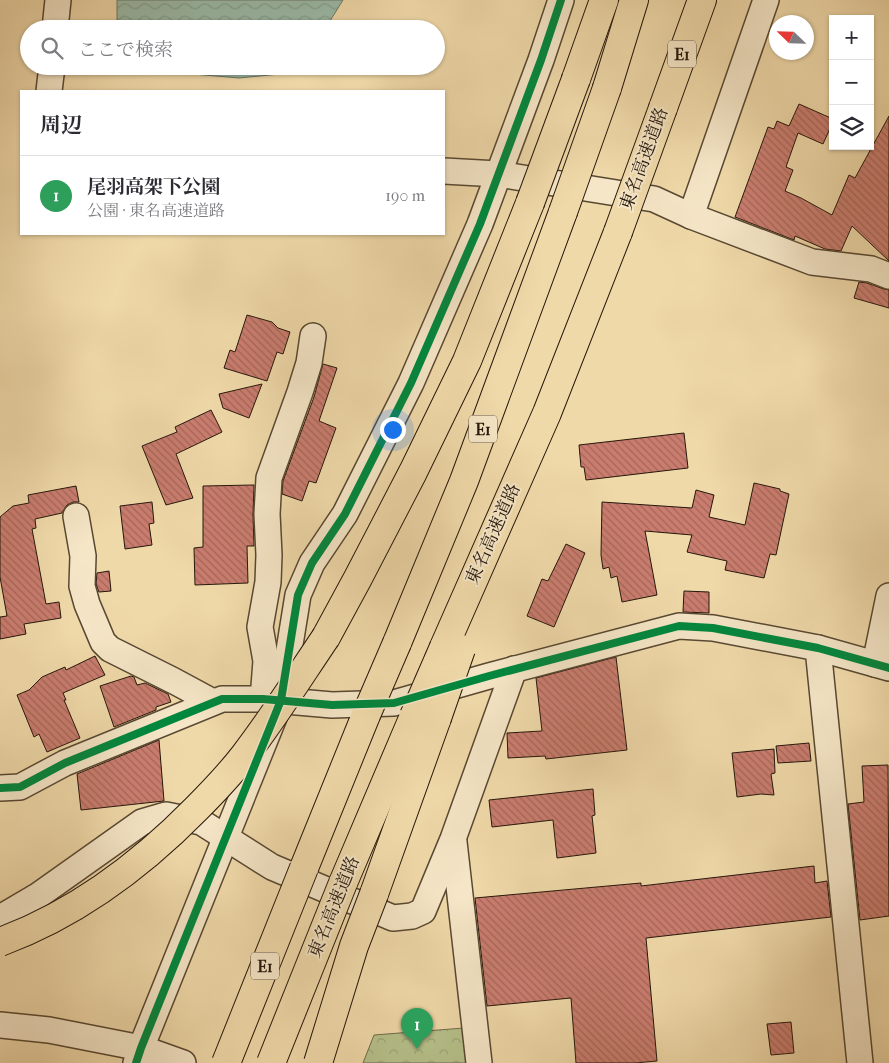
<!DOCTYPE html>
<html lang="ja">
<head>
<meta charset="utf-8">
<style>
	:root { --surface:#fff; --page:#f2f2f3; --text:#2b2b33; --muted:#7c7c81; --line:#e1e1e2; --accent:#8f2418 }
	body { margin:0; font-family:"IM FELL French Canon","Noto Serif JP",serif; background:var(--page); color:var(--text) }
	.controls { position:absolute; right:15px; top:15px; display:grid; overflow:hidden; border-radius:0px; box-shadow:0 1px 4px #0004 }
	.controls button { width:45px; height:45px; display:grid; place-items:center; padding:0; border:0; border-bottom:1px solid var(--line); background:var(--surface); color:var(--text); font:25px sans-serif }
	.compass { position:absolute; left:769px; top:15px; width:45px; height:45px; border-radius:50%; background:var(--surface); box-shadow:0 1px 4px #0004; rotate:293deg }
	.you { position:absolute; left:392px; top:429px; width:18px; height:18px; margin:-12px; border:4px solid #fff; border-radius:50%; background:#1a73e8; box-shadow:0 0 0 8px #1a73e833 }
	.badge { display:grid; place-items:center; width:32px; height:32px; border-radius:50%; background:var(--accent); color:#fff; font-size:16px; font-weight:700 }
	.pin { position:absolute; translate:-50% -41px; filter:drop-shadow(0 1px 2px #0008) }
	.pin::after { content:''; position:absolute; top:26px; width:18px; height:15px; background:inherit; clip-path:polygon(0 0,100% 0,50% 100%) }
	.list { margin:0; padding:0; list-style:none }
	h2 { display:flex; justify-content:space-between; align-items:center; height:65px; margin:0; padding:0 20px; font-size:21px }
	h2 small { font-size:16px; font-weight:400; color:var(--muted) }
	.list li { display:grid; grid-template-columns:32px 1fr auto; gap:15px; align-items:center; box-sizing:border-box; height:80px; padding:0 20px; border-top:1px solid var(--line) }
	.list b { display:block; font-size:19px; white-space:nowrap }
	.list p { margin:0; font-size:16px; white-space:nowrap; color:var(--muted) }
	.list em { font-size:16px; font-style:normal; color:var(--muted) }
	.icon { flex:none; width:28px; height:28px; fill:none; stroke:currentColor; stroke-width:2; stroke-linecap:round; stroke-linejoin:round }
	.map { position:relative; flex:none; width:889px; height:1063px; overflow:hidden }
	.search { position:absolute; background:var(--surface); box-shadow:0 1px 4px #0004; left:20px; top:20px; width:425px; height:55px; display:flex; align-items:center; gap:12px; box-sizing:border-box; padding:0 18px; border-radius:28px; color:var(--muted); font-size:19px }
	.panel { position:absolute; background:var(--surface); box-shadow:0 1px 4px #0004; left:20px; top:90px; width:425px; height:145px; border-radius:0px }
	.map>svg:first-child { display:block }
	.forest { fill:url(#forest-crowns); stroke:#6e6c4a }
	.water { fill:url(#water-waves); stroke:#6b7969 }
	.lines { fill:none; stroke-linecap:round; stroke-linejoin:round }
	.shore { stroke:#60685a; stroke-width:1 }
	.building { fill:url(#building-back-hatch); stroke:#25170b }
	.minor-casing { stroke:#584832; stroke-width:28 }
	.highway-casing { stroke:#25170b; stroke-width:30 }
	.minor { stroke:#f5e6c7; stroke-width:25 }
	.highway { stroke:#f0d9a9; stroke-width:28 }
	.highway-bridge-casing { stroke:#25170b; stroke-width:30; stroke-linecap:butt }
	.highway-bridge { stroke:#f0d9a9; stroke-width:28 }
	.cycleway-casing { stroke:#f5e6c7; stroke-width:11 }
	.cycleway { stroke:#00873e; stroke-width:8 }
	.labels { text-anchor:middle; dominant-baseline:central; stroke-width:4; stroke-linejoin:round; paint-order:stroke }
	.shield { fill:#f5e6c7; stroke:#635543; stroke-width:1 }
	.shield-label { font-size:16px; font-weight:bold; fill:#25170b }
	.street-label { font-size:18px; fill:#25170b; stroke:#f5e6c7 }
</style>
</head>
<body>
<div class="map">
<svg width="889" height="1063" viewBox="0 0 889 1063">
	<defs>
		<pattern id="forest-crowns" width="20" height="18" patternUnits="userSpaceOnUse" patternTransform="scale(1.25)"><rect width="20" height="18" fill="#b6c08a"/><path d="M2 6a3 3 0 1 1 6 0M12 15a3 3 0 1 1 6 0" fill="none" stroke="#9ca476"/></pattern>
		<pattern id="water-waves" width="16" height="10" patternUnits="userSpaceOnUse" patternTransform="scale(1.25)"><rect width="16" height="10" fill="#9abaa8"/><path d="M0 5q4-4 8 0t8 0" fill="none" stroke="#859f8f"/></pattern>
		<pattern id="building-back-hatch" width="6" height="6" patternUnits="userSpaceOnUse" patternTransform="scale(1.25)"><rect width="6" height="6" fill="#ca7d6f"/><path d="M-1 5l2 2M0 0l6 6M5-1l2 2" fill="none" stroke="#a46559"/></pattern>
	</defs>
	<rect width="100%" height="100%" fill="#f0d9a9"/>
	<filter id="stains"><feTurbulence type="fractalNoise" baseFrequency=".004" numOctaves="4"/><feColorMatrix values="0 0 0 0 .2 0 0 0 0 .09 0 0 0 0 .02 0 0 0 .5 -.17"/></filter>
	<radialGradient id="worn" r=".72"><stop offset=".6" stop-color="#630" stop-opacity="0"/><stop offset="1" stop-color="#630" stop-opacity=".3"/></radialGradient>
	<polygon class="forest" points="464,1028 467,1063 363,1063 374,1035"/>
	<g class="water">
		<polygon points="117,0 343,0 325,29 117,29"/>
		<polygon points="130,66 291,66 280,74 239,78 135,69"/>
	</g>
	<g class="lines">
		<polyline class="shore" points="161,66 239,73 278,70 283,66"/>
	</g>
	<g class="building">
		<polygon points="799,104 833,119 833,122 823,144 798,133 786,167 793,170 785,191 801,198 832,215 849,175 855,178 889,116 889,261 852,226 841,251 825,249 795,236 794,240 735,217 768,127 774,129 777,121 789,126"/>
		<polygon points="859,282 867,283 884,289 889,290 889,308 854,298"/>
		<polygon points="247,315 272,322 278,328 290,332 283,354 277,352 267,381 224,368 230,350 235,352"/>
		<polygon points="323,364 337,368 319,421 336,428 316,483 309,481 302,501 282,494 283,481 314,397"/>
		<polygon points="262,384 249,418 223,408 219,394"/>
		<polygon points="211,410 222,432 176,454 193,498 166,505 142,446 177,432 175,427"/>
		<polygon points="684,433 688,468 586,480 584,467 581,467 579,445"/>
		<polygon points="754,483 780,489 780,491 789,494 776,555 770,554 764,578 725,570 727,561 687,552 692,535 645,531 657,595 622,602 617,576 611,578 609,567 603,569 601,555 602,502 692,508 696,490 714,495 709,517 745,525"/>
		<polygon points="254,485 253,515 254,546 247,546 248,583 195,585 194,548 203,547 203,486"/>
		<polygon points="76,486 79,502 73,502 67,505 63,511 62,513 35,519 36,528 32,529 46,604 59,602 61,618 24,624 26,634 0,639 0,617 7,616 0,577 0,517 13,506 29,503 28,495"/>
		<polygon points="152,502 154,523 149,524 152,545 125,549 120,506"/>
		<polygon points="566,544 585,553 554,627 527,616 542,579 548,581"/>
		<polygon points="109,571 111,591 99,592 96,584 97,573"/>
		<polygon points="684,591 709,592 709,613 683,612"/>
		<polygon points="95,656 105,675 63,693 66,700 64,700 80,738 47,752 39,734 34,737 17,695 29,690 42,677 65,667 66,670"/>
		<polygon points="616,657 627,750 546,759 545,756 508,758 507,733 542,731 536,678"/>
		<polygon points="131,676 134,677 137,685 145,683 168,694 171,702 156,707 156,710 114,727 100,686"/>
		<polygon points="159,740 164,801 81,810 77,774"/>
		<polygon points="809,743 811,761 778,763 776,746"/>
		<polygon points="774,749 775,773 771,774 774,795 761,794 737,797 732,753"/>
		<polygon points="888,765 889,916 860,920 848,804 864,802 862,766"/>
		<polygon points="593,789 595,815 592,816 596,853 557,858 553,820 492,827 489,800"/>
		<polygon points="814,866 815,883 827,881 831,917 646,938 657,1061 635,1063 576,1063 571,998 487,1006 475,898 641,883 641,886"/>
		<polygon points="791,1022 794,1053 771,1055 767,1024"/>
	</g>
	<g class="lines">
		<defs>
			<g id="minor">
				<polyline points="55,29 58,0"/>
				<polyline points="49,91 52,66"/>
				<polyline points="444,171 498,174 654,199 691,216 812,262 871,269 889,276"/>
				<polyline points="691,216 766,0"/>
				<polyline points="76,516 83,556 82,586 87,604 103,642 110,649 174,681 213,702"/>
				<polyline points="818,648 860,1063"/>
				<polyline points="875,664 889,596"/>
				<polyline points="263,699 266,661 260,627 268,582 269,555 267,514 269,478 300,392 309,363 313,336"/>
				<polyline points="0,788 20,787 65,763 222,699 263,699 332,705 394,703 489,676 679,626 713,628 818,648 889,668"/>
				<polyline points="454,842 479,1063"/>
				<polyline points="0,918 39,895 142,822 166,815 201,822 272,867 393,918 412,916 423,911 453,839 514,669"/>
				<polyline points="0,1025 49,1030 141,1048 183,1063"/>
				<polyline points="136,1063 141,1048 281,700 298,595 312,563 345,514 411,383 480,224 541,60 561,0"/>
			</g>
			<g id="highway">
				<polyline points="576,79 604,0"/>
				<polyline points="607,88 634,0"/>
				<polyline points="663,108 702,0"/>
				<polyline points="326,637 358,578 413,472 467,361 530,203"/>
				<polyline points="397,643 464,481 563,212"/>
				<polyline points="444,647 547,413 618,232"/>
				<polyline points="304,868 366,715"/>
				<polyline points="343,883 414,716"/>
				<polyline points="374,894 437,718"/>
			</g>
		</defs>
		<use href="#minor" class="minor-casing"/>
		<use href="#highway" class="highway-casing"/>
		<use href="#minor" class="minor"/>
		<use href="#highway" class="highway"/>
		<defs>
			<g id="highway-bridge">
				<polyline points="530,203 576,79"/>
				<polyline points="563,212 607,88"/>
				<polyline points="618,232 663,108"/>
				<polyline points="366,715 397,643"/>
				<polyline points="414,716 444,647"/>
				<polyline points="437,718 461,649"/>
				<path d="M0 942C76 914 140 866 196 809 213 792 230 774 244 756 274 717 299 677 326 637"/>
				<polyline points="226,1063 304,868"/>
				<polyline points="271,1063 343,883"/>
				<polyline points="318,1063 354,946 374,894"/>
			</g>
		</defs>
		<use href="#highway-bridge" class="highway-bridge-casing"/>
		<use href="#highway-bridge" class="highway-bridge"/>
		<defs>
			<g id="cycleway">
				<polyline points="0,788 20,787 65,763 222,699 263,699 332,705 394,703 489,676 679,626 713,628 818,648 889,668"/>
				<polyline points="136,1063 141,1048 281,700 298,595 312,563 345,514 411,383 480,224 541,60 561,0"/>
			</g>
		</defs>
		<use href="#cycleway" class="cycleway-casing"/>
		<use href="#cycleway" class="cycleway"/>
	</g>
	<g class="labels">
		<g class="shield">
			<rect x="668" y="40.5" width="28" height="27" rx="4"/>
			<rect x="469" y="415.5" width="28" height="27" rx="4"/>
			<rect x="251" y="952.5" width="28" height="27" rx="4"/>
		</g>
		<g class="shield-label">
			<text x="682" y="54">E1</text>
			<text x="483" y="429">E1</text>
			<text x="265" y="966">E1</text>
		</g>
		<g class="street-label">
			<text transform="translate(644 159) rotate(-70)">東名高速道路</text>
			<text transform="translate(493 534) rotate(-66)">東名高速道路</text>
			<text transform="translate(334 907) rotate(-68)">東名高速道路</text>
		</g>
	</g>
	<rect width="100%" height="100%" filter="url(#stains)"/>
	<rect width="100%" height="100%" fill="url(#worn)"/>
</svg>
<div class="controls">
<button>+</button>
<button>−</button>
<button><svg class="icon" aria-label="layers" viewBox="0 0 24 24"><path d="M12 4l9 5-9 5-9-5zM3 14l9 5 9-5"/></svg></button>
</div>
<svg class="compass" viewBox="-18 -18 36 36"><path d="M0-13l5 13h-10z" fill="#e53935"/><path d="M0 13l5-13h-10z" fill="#7c7c81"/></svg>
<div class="you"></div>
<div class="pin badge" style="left:417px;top:1049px;background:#2e9e5b">1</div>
<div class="search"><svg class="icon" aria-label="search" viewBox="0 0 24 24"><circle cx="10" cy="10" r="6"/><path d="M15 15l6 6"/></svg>ここで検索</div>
<section class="panel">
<h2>周辺<small></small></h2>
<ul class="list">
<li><span class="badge" style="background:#2e9e5b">1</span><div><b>尾羽高架下公園</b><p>公園 · 東名高速道路</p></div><em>190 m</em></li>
</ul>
</section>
</div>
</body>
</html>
